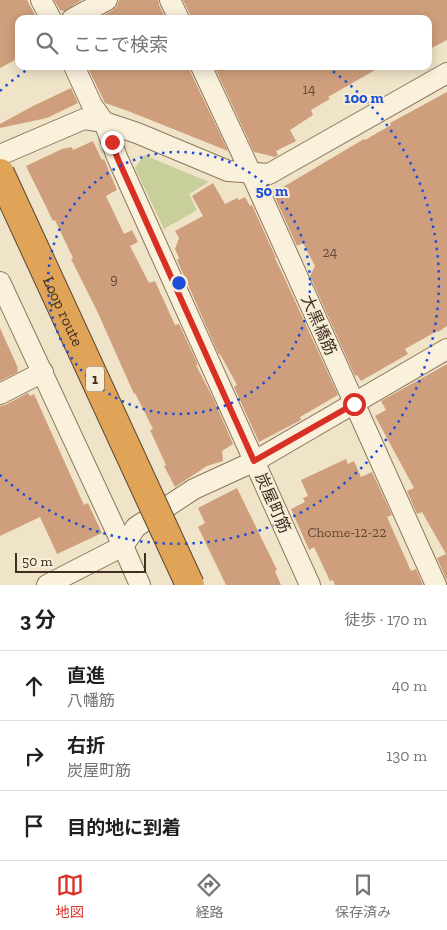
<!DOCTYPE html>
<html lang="ja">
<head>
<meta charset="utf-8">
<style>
	:root { --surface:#fff; --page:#f6f6f6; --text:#202124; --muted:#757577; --line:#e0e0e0; --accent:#d93025 }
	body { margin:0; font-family:"Zilla Slab","Noto Sans JP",serif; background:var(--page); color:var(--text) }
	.scale { position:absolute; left:15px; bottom:12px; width:131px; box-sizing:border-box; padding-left:5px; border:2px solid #3d2e20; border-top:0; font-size:14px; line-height:18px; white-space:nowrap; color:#3d2e20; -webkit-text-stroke:4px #f7eed8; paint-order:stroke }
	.stop { position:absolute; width:15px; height:15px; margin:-11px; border:4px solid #d93025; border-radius:50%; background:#fff }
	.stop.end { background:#d93025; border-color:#fff; box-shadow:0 1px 5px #0008 }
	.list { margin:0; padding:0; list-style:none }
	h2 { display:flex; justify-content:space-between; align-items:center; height:65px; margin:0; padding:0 20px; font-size:21px }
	h2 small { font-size:16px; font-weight:400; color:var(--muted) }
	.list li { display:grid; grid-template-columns:32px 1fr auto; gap:15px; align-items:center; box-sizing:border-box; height:70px; padding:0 20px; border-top:1px solid var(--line) }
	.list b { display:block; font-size:19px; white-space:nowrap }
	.list p { margin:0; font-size:16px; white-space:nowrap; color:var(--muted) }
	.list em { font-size:16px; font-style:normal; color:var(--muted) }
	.icon { flex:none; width:28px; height:28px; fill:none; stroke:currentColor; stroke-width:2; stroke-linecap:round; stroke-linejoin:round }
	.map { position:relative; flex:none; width:447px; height:585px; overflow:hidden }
	.search { position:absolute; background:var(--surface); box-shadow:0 2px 12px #0003; left:15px; right:15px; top:15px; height:55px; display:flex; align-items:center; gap:12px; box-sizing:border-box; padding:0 18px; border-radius:10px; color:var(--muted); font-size:19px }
	.sheet { height:275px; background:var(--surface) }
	nav { display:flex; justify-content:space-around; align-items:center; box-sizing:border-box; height:70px; border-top:1px solid var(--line); background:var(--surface); font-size:14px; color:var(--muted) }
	nav a { display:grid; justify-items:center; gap:2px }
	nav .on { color:var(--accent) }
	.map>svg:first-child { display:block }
	.green { fill:#c9cf9b }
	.building { fill:#cf9f7d }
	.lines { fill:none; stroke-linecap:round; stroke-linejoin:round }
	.minor-casing { stroke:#8d765c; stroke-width:22 }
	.minor { stroke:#faf1dc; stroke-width:20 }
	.highway-bridge-casing { stroke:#5b4430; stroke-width:30; stroke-linecap:butt }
	.highway-bridge { stroke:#e0a458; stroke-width:28 }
	.route { stroke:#d93025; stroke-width:6 }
	.ring { fill:none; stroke:#1d4ed8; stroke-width:2.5; stroke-dasharray:2.5 5 }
	.labels { text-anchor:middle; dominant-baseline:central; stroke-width:4; stroke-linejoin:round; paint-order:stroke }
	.number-label { font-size:14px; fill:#624a37 }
	.shield { fill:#f7eed8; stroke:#756857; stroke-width:1 }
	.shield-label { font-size:15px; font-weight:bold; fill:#3d2e20 }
	.street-label { font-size:16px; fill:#3d2e20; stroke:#f7eed8 }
	.centre { fill:#1d4ed8; stroke:#f7eed8; stroke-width:2.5 }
	.ring-label { font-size:15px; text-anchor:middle; font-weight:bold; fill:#1d4ed8; stroke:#f7eed8; stroke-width:4; stroke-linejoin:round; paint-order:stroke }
</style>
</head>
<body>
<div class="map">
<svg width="447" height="585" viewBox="0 0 447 585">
	<rect width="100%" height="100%" fill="#f0e4c8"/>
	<polygon class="green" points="144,155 209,182 189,194 197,210 164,229 135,168"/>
	<g class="building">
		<polygon points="0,0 27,0 37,19 19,19 19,58 0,68"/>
		<polygon points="54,0 82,0 64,11 60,10"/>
		<polygon points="119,0 158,0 159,5 166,19 97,19 113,10 117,6"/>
		<polygon points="183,0 447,0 447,40 428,50 428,19 191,19 190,14"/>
		<polygon points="87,66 189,66 190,71 228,151 128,111 105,103"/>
		<polygon points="214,66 382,66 328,97 330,99 311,110 313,115 290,130 296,141 276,151 278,155 275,157 254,152"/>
		<polygon points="71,88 78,103 47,118 0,128 0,124 33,106"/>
		<polygon points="447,92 447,326 438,332 437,331 405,349 408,354 361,381 357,375 355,376 310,276 315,266 303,243 297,246 273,193 364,139 365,140 391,125 390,123"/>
		<polygon points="93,141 102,160 104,159 117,190 106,196 124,234 132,230 138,242 130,246 149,283 155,281 175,325 179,324 198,365 196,365 213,398 233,444 222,451 223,461 207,466 175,487 164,466 166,465 150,430 153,429 135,393 134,394 98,313 71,259 73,258 55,220 53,221 26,166 62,149 72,147 73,150"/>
		<polygon points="213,183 225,204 237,198 239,200 245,197 250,206 252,205 276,258 275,258 284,277 338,395 300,417 301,420 259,442 234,387 237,385 220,354 219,355 177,260 179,258 175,249 179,238 175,231 203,216 192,196"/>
		<polygon points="0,328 18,368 17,369 18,372 0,381"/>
		<polygon points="447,364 447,581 437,558 446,554 422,512 417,514 407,491 414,488 375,416 386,410 381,401"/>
		<polygon points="28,393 30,396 34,394 84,505 88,503 102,533 57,554 40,517 0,536 0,406 5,405"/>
		<polygon points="346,459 348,464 354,461 361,477 372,472 392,515 387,517 411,571 416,569 423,585 335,585 333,580 330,581 314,547 309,550 291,509 305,502 303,498 308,496 301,480"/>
		<polygon points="237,488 277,570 275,571 281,585 226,585 198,527 205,523 198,508"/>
	</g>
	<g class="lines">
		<defs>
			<g id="minor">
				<polyline points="41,0 51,19"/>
				<polyline points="170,0 179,19"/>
				<polyline points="72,19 107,0"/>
				<polyline points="74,66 92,105 104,122 117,157 310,585"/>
				<polyline points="201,66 251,173 436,585"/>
				<polyline points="0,155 84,119 104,122 137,133 228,171 269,174 447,73"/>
				<polyline points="0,282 123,546 140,585"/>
				<polyline points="0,394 43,372"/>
				<polyline points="47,585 123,546 136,527 194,489 255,461 447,349"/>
			</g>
		</defs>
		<use href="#minor" class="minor-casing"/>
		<use href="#minor" class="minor"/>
		<defs>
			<g id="highway-bridge">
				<path id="s1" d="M0 173 190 585"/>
			</g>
		</defs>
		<use href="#highway-bridge" class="highway-bridge-casing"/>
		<use href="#highway-bridge" class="highway-bridge"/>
	</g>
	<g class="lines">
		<polyline class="route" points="112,142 117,157 254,461 354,404"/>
	</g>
	<g class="ring">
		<circle cx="179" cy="283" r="131"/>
		<path d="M0 91A262 262 0 0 1 31 67M327 67A262 262 0 1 1 0 475"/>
	</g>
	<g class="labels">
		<g class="number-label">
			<text x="309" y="89">14</text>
			<text x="330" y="252">24</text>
			<text x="114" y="279">9</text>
			<text x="347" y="532">Chome-12-22</text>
		</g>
		<rect class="shield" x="86" y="366.5" width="18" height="25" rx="4"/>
		<g class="shield-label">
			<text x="95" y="379">1</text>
		</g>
		<g class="street-label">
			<text stroke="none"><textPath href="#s1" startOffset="152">Loop route</textPath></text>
			<text transform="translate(319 325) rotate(66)">大黒橋筋</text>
			<text transform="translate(273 503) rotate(66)">炭屋町筋</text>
		</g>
	</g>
	<circle cx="179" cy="283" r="8" class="centre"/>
	<g class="ring-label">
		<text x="364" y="103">100 m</text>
		<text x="272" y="196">50 m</text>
	</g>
</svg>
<div class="scale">50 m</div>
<div class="stop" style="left:354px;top:404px"></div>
<div class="stop end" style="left:112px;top:142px"></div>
<div class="search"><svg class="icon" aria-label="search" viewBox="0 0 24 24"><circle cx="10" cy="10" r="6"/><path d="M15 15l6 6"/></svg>ここで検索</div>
</div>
<section class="sheet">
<h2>3 分<small>徒歩 · 170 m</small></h2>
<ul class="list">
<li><svg class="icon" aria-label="ahead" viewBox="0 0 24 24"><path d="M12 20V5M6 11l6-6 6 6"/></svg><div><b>直進</b><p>八幡筋</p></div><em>40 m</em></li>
<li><svg class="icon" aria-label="right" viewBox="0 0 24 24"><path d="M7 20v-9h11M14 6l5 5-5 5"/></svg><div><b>右折</b><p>炭屋町筋</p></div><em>130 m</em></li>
<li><svg class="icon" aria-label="arrive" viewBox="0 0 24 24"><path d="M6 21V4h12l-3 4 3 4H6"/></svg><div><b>目的地に到着</b></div></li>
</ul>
</section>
<nav>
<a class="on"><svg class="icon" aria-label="map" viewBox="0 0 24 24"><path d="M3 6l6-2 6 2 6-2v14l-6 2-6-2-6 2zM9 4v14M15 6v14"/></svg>地図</a>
<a><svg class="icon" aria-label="directions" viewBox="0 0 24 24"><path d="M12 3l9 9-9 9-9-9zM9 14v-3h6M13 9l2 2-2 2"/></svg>経路</a>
<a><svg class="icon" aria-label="saved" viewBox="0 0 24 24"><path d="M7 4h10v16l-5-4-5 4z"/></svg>保存済み</a>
</nav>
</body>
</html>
